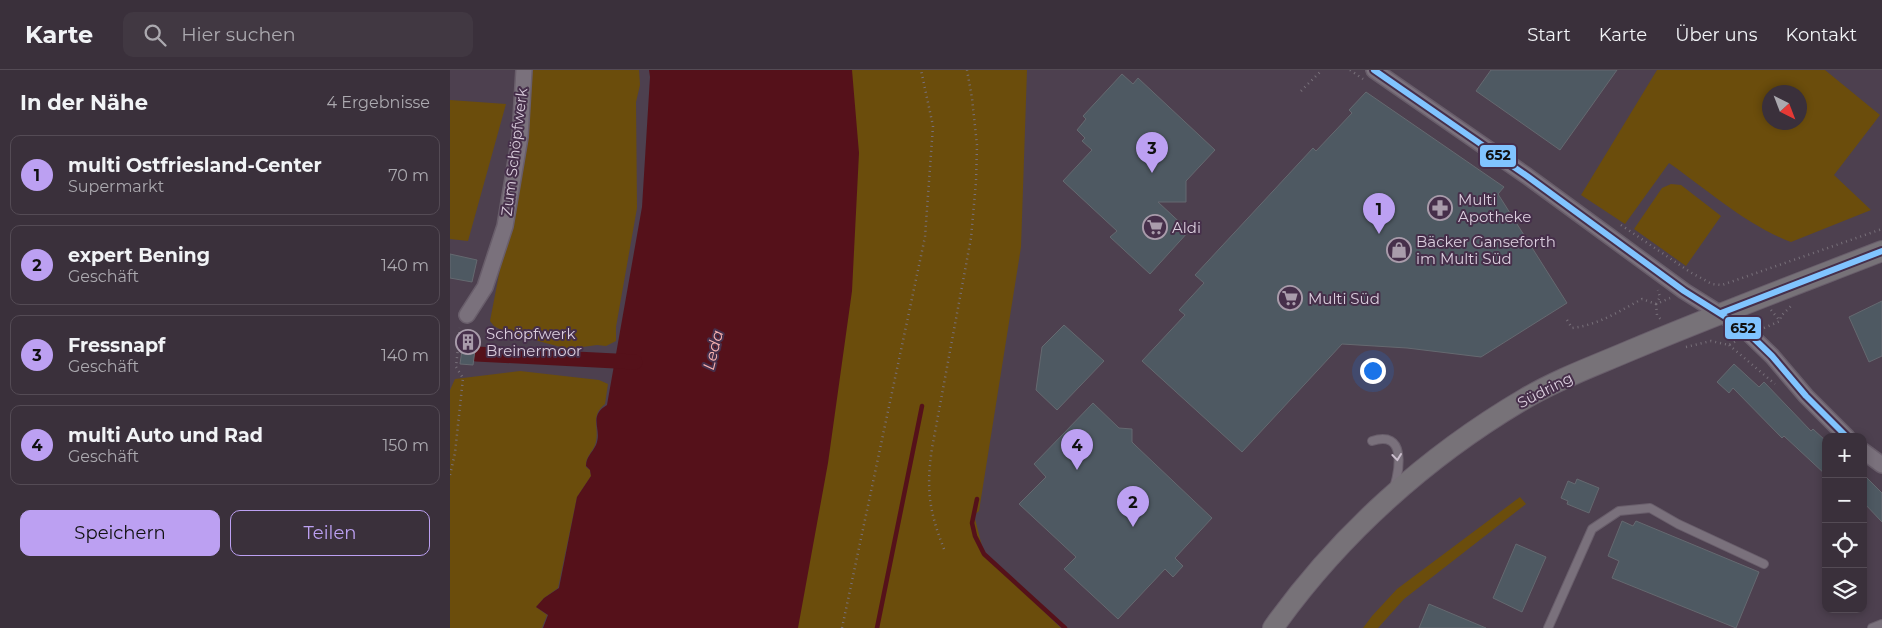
<!DOCTYPE html>
<html lang="de">
<head>
<meta charset="utf-8">
<style>
	:root { --surface:#3a303b; --page:#413842; --text:#f1f3f6; --muted:#aba9af; --line:#544b55; --accent:#bca0f2 }
	body { margin:0; font-family:Montserrat,sans-serif; background:var(--page); color:var(--text) }
	.controls { position:absolute; right:15px; bottom:15px; display:grid; overflow:hidden; border-radius:10px; box-shadow:0 2px 8px #0003 }
	.controls button { width:45px; height:45px; display:grid; place-items:center; padding:0; border:0; border-bottom:1px solid var(--line); background:var(--surface); color:var(--text); font:25px sans-serif }
	.compass { position:absolute; left:1312px; top:15px; width:45px; height:45px; border-radius:50%; background:var(--surface); box-shadow:0 2px 8px #0003; rotate:138deg }
	.you { position:absolute; left:922px; top:300px; width:18px; height:18px; margin:-12px; border:4px solid #fff; border-radius:50%; background:#1a73e8; box-shadow:0 0 0 8px #1a73e833 }
	.badge { display:grid; place-items:center; width:32px; height:32px; border-radius:50%; background:var(--accent); color:#111; font-size:16px; font-weight:700 }
	.pin { position:absolute; translate:-50% -41px; filter:drop-shadow(0 1px 2px #0008) }
	.pin::after { content:''; position:absolute; top:26px; width:18px; height:15px; background:inherit; clip-path:polygon(0 0,100% 0,50% 100%) }
	.list { margin:0; padding:0; list-style:none }
	h2 { display:flex; justify-content:space-between; align-items:center; height:65px; margin:0; padding:0 20px; font-size:21px }
	h2 small { font-size:16px; font-weight:400; color:var(--muted) }
	.list li { display:grid; grid-template-columns:32px 1fr auto; gap:15px; align-items:center; box-sizing:border-box; height:80px; margin:0 10px 10px; padding:0 10px; border:1px solid var(--line); border-radius:10px }
	.list b { display:block; font-size:19px; white-space:nowrap }
	.list p { margin:0; font-size:16px; white-space:nowrap; color:var(--muted) }
	.list em { font-size:16px; font-style:normal; color:var(--muted) }
	.actions { display:flex; gap:10px; padding:15px 20px }
	.actions a { flex:1; padding:11px 0; border:1px solid var(--accent); border-radius:10px; text-align:center; font-size:18px; color:var(--accent) }
	.actions .main { background:var(--accent); color:#111 }
	.icon { flex:none; width:28px; height:28px; fill:none; stroke:currentColor; stroke-width:2; stroke-linecap:round; stroke-linejoin:round }
	.map { position:relative; flex:none; width:1432px; height:558px; overflow:hidden }
	header { display:flex; align-items:center; gap:30px; box-sizing:border-box; height:70px; padding:0 25px; background:var(--surface); border-bottom:1px solid var(--line) }
	header strong { font-size:24px }
	nav { display:flex; gap:28px; margin-inline-start:auto; font-size:18px }
	.search { width:350px; height:45px; background:var(--page); display:flex; align-items:center; gap:12px; box-sizing:border-box; padding:0 18px; border-radius:10px; color:var(--muted); font-size:19px }
	main { display:flex }
	aside { flex:1; background:var(--surface) }
	.map>svg:first-child { display:block }
	.green { fill:#6b4d0c; fill-rule:evenodd }
	.water { fill:#55111a }
	.lines { fill:none; stroke-linecap:round; stroke-linejoin:round }
	.stream { stroke:#55111a; stroke-width:4.5 }
	.canal { stroke:#55111a; stroke-width:15 }
	.building { fill:#4e5962; stroke:#656970 }
	.service-casing { stroke:#695e6b; stroke-width:10 }
	.minor-casing { stroke:#695e6b; stroke-width:18 }
	.secondary-casing { stroke:#695e6b; stroke-width:22 }
	.path { stroke:#78707a; stroke-width:2.5; stroke-dasharray:1 4; stroke-linecap:butt }
	.service { stroke:#7a717c; stroke-width:8 }
	.minor { stroke:#7a717c; stroke-width:15 }
	.secondary { stroke:#777278; stroke-width:20 }
	.bus-1-casing { stroke:#462f4a; stroke-width:10 }
	.bus-1 { stroke:#80c4ff; stroke-width:6 }
	.oneway { stroke:#ccbfce }
	.labels { text-anchor:middle; dominant-baseline:central; stroke-width:4; stroke-linejoin:round; paint-order:stroke }
	.street-label { font-size:15px; fill:#dacddd; stroke:#462f4a }
	.poi-label { font-size:15px; fill:#dacddd; stroke:#462f4a; text-anchor:start }
	.water-label { font-size:16px; font-style:italic; fill:#f7b2b0; stroke:#462f4a }
	.line-badge { stroke:#462f4a; stroke-width:2 }
	.pale-badge-label { font-size:14px; text-anchor:middle; font-weight:bold; fill:#111 }
</style>
</head>
<body>
<header>
<strong>Karte</strong>
<div class="search"><svg class="icon" aria-label="search" viewBox="0 0 24 24"><circle cx="10" cy="10" r="6"/><path d="M15 15l6 6"/></svg>Hier suchen</div>
<nav><a>Start</a><a>Karte</a><a>Über uns</a><a>Kontakt</a></nav>
</header>
<main>
<aside>
<h2>In der Nähe<small>4 Ergebnisse</small></h2>
<ul class="list">
<li><span class="badge">1</span><div><b>multi Ostfriesland-Center</b><p>Supermarkt</p></div><em>70 m</em></li>
<li><span class="badge">2</span><div><b>expert Bening</b><p>Geschäft</p></div><em>140 m</em></li>
<li><span class="badge">3</span><div><b>Fressnapf</b><p>Geschäft</p></div><em>140 m</em></li>
<li><span class="badge">4</span><div><b>multi Auto und Rad</b><p>Geschäft</p></div><em>150 m</em></li>
</ul>
<div class="actions"><a class="main">Speichern</a><a>Teilen</a></div>
</aside>
<div class="map">
<svg width="1432" height="558" viewBox="0 0 1432 558">
	<rect width="100%" height="100%" fill="#4d404f"/>
	<g class="green">
		<polygon points="80,0 189,0 190,15 186,32 187,138 166,257 166,271 156,276 147,275 118,279 55,262 44,256 40,251 55,173"/>
		<polygon points="392,0 577,0 571,177 529,441 524,445 534,484 611,558 341,558"/>
		<path d="M1207 0H1375L1430 45 1384 105 1421 140 1341 172C1298 156 1256 119 1219 93L1175 154 1131 125ZM1320 22H1350V52H1320Z"/>
		<polygon points="0,30 56,34 18,171 0,169"/>
		<polygon points="1221,114 1231,115 1271,146 1236,196 1184,159 1212,118"/>
		<path d="M70 301 149 310 158 314 155 334C140 346 149 356 146 371 145 381 135 385 136 397L140 400 141 406 127 427 108 518 94 528 86 537 97 545 92 558H0V320L5 309Z"/>
		<polygon points="1070,427 1076,434 954,529 928,558 913,558 922,546 947,519"/>
	</g>
	<path class="water" d="M199 0H402L409 83 402 221 378 393 348 558H93L98 545 86 537 94 528 109 518 127 427 141 406 140 400 136 396C136 387 142 383 146 375 153 359 137 347 157 335L192 137 200 7Z"/>
	<g class="lines">
		<g class="stream">
			<polyline points="527,429 522,453 525,466 534,484 615,558"/>
			<polyline points="427,558 472,336"/>
		</g>
		<polyline class="canal" points="26,284 185,292"/>
	</g>
	<g class="building">
		<polygon points="1041,0 1167,0 1110,80 1026,21"/>
		<polygon points="672,4 683,14 688,8 765,80 736,111 736,132 708,132 739,161 700,204 660,167 667,161 613,111 642,80 632,71 635,68 627,60 636,49 633,46"/>
		<polygon points="916,22 1054,117 1048,124 1117,233 1031,287 957,278 892,274 792,382 692,291 735,245 729,240 754,213 745,205 863,78 866,81 902,43 899,40"/>
		<polygon points="0,184 27,190 22,212 0,208"/>
		<polygon points="1432,231 1432,286 1419,292 1399,247"/>
		<polygon points="614,255 654,291 607,340 586,320 592,277"/>
		<polygon points="11,263 27,265 23,295 10,294 12,280 9,280"/>
		<polygon points="1284,294 1309,317 1314,312 1361,361 1363,359 1376,371 1376,405 1334,366 1332,368 1283,318 1279,323 1267,312"/>
		<polygon points="643,333 669,358 682,359 682,372 686,376 762,448 725,488 733,496 723,507 715,499 668,549 614,499 626,487 569,434 596,407 584,394"/>
		<polygon points="1413,404 1432,423 1432,452 1413,432"/>
		<polygon points="1127,409 1149,418 1139,443 1117,434 1118,431 1111,428 1118,411 1125,414"/>
		<polygon points="1172,451 1183,456 1186,451 1309,502 1286,558 1162,508 1169,491 1158,486"/>
		<polygon points="1066,474 1096,487 1072,542 1043,528"/>
		<polygon points="979,534 1036,558 969,558"/>
	</g>
	<g class="lines">
		<defs>
			<g id="service">
				<path d="M922 371C956 360 950 398 944 418"/>
				<polyline points="1098,558 1142,459 1169,441 1200,438 1228,454 1314,494"/>
				<polyline points="1422,558 1432,554"/>
			</g>
			<g id="minor">
				<polyline points="924,0 1077,106 1234,221 1293,258 1322,286 1356,326 1397,367"/>
				<polyline points="17,245 35,217 55,156 70,67 74,0"/>
				<polyline points="1413,381 1432,395"/>
			</g>
			<path id="secondary" d="M823 558C889 465 977 386 1076 328 1108 309 1144 296 1179 281 1262 246 1347 214 1432 181"/>
		</defs>
		<use href="#service" class="service-casing"/>
		<use href="#minor" class="minor-casing"/>
		<use href="#secondary" class="secondary-casing"/>
		<g class="path">
			<polyline points="900,0 913,9"/>
			<polyline points="851,21 872,0"/>
			<polyline points="1171,155 1240,202 1262,214 1272,215 1432,159"/>
			<polyline points="1206,234 1210,227 1208,220"/>
			<polyline points="1206,234 1207,245 1212,251"/>
			<polyline points="1321,240 1330,251"/>
			<path d="M1117 250 1122 258C1148 255 1170 241 1192 229L1206 234 1220 228"/>
			<polyline points="1314,258 1330,251 1331,246 1343,234"/>
			<polyline points="1279,275 1325,314"/>
			<polyline points="1236,277 1261,271 1279,275 1286,271"/>
			<polyline points="0,405 5,383 13,308 6,297 10,258"/>
			<path d="M494 479C479 441 476 419 482 378L521 168 526 112 527 75 522 28 517 0"/>
			<polyline points="392,558 475,167 483,56 471,0"/>
		</g>
		<use href="#service" class="service"/>
		<use href="#minor" class="minor"/>
		<use href="#secondary" class="secondary"/>
		<defs>
			<g id="bus-1">
				<polyline points="924,0 1077,106 1234,221 1293,258 1322,286 1356,326 1397,367"/>
				<polyline points="1271,243 1432,181"/>
			</g>
		</defs>
		<use href="#bus-1" class="bus-1-casing"/>
		<use href="#bus-1" class="bus-1"/>
	</g>
	<defs><path id="oneway-chevron" d="M-2-3.5L2.5 0L-2 3.5" fill="none" stroke-width="1.6" stroke-linecap="round" stroke-linejoin="round" transform="scale(1.25)"/></defs>
	<use class="oneway" href="#oneway-chevron" transform="translate(947 387) rotate(83)"/>
	<defs>
		<symbol id="pharmacy-ring" viewBox="-11 -11 22 22"><circle r="9.5" fill="#462f4a" stroke="#a99cab" stroke-width="1.5"/><path d="M-2-6h4v4h4v4h-4v4h-4v-4h-4v-4h4Z" fill="#a99cab"/></symbol>
		<symbol id="supermarket-ring" viewBox="-11 -11 22 22"><circle r="9.5" fill="#462f4a" stroke="#a99cab" stroke-width="1.5"/><path d="M-6-5.5h2.5l.6 2H6L4.5 2H-2.5L-4.4-4H-6ZM-1.5 3.2a1.3 1.3 0 1 0 .1 0ZM3 3.2a1.3 1.3 0 1 0 .1 0Z" fill="#a99cab"/></symbol>
		<symbol id="shop-ring" viewBox="-11 -11 22 22"><circle r="9.5" fill="#462f4a" stroke="#a99cab" stroke-width="1.5"/><path d="M-5-2.5h2.3a2.7 3.5 0 0 1 5.4 0H5L5.5 6h-11ZM-1.5-2.5h3a1.5 2.3 0 0 0-3 0Z" fill="#a99cab"/></symbol>
		<symbol id="building-ring" viewBox="-11 -11 22 22"><circle r="9.5" fill="#462f4a" stroke="#a99cab" stroke-width="1.5"/><path d="M-4-6H4V6H1V3H-1V6H-4ZM-2.5-4.3h1.7v1.8h-1.7ZM.8-4.3h1.7v1.8H.8ZM-2.5-1h1.7V.8h-1.7ZM.8-1h1.7V.8H.8Z" fill="#a99cab"/></symbol>
	</defs>
	<g fill-rule="evenodd">
		<use href="#pharmacy-ring" x="976" y="124" width="28" height="28"/>
		<use href="#supermarket-ring" x="691" y="143" width="28" height="28"/>
		<use href="#shop-ring" x="935" y="166" width="28" height="28"/>
		<use href="#supermarket-ring" x="826" y="214" width="28" height="28"/>
		<use href="#building-ring" x="4" y="258" width="28" height="28"/>
	</g>
	<g class="labels">
		<g class="street-label">
			<text transform="translate(64 82) rotate(-83)">Zum Schöpfwerk</text>
			<text transform="translate(1095 320) rotate(-27)">Südring</text>
		</g>
		<g class="poi-label">
			<text x="1008" y="129">Multi<tspan x="1008" dy="17">Apotheke</tspan></text>
			<text x="722" y="157">Aldi</text>
			<text x="966" y="171">Bäcker Ganseforth<tspan x="966" dy="17">im Multi Süd</tspan></text>
			<text x="858" y="228">Multi Süd</text>
			<text x="36" y="263">Schöpfwerk<tspan x="36" dy="17">Breinermoor</tspan></text>
		</g>
		<g class="water-label">
			<text transform="translate(263 280) rotate(-76)">Leda</text>
		</g>
	</g>
	<g class="line-badge">
		<rect x="1029" y="74" width="38" height="24" rx="5" fill="#80c4ff"/>
		<rect x="1274" y="246" width="38" height="24" rx="5" fill="#80c4ff"/>
	</g>
	<g class="pale-badge-label">
		<text x="1048" y="90">652</text>
		<text x="1293" y="263">652</text>
	</g>
</svg>
<div class="controls">
<button>+</button>
<button>−</button>
<button><svg class="icon" aria-label="locate" viewBox="0 0 24 24"><circle cx="12" cy="12" r="6"/><path d="M12 2v4M12 18v4M2 12h4M18 12h4"/></svg></button>
<button><svg class="icon" aria-label="layers" viewBox="0 0 24 24"><path d="M12 4l9 5-9 5-9-5zM3 14l9 5 9-5"/></svg></button>
</div>
<svg class="compass" viewBox="-18 -18 36 36"><path d="M0-13l5 13h-10z" fill="#e53935"/><path d="M0 13l5-13h-10z" fill="#aba9af"/></svg>
<div class="you"></div>
<div class="pin badge" style="left:929px;top:164px">1</div>
<div class="pin badge" style="left:683px;top:457px">2</div>
<div class="pin badge" style="left:702px;top:103px">3</div>
<div class="pin badge" style="left:627px;top:400px">4</div>
</div>
</main>
</body>
</html>
